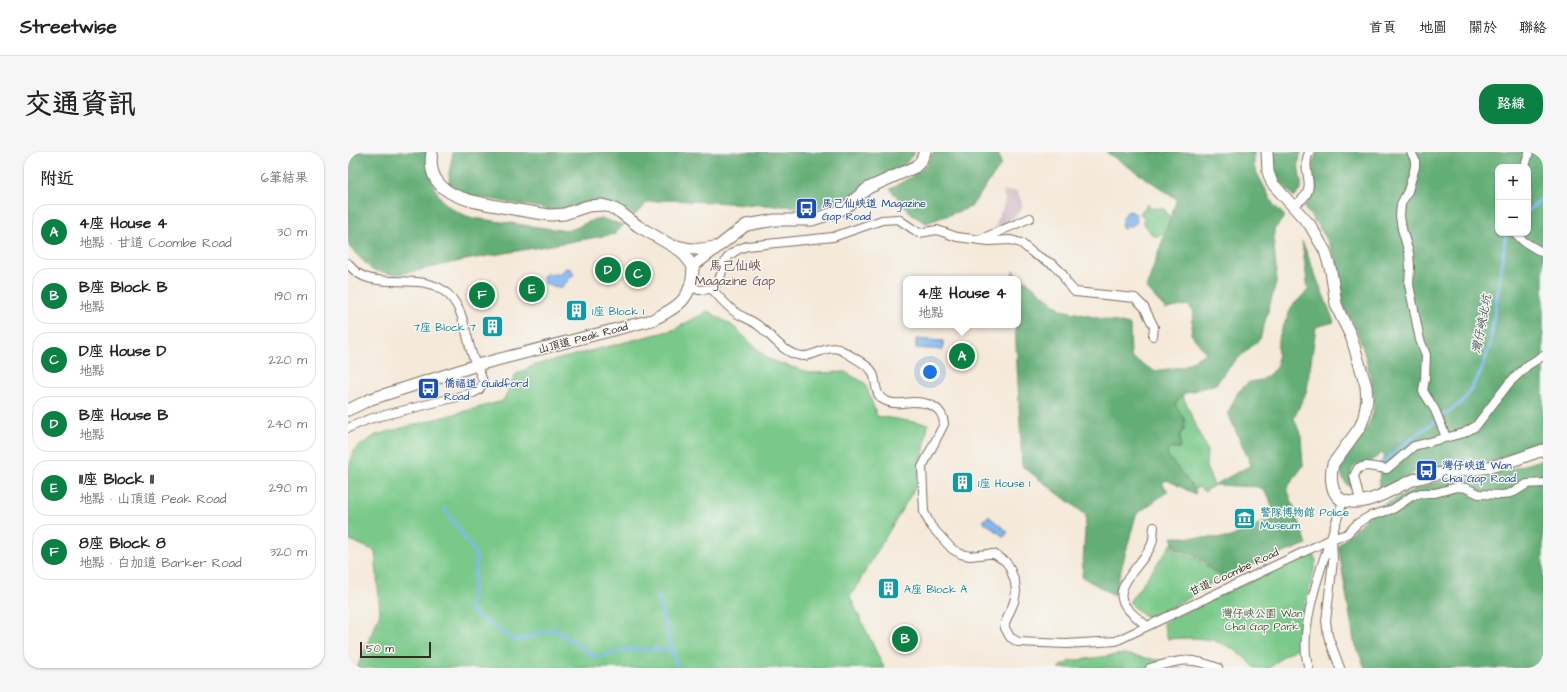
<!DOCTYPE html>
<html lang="zh-TW">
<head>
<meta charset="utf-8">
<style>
	:root { --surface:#fff; --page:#f6f6f6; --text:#222; --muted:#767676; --line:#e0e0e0; --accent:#0b8043 }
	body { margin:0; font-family:"Architects Daughter","LXGW WenKai TC",sans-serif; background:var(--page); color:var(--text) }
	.controls { position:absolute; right:12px; top:12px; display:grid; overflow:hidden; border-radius:8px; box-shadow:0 1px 3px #0004 }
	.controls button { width:36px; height:36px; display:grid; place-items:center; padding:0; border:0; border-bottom:1px solid var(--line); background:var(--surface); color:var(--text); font:20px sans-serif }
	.scale { position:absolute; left:12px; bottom:10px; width:71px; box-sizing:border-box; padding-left:4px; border:2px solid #3b2a1e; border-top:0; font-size:11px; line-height:14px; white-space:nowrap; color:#3b2a1e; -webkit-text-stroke:3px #f6f6f2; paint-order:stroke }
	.you { position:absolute; left:582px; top:220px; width:14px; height:14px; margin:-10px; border:3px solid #fff; border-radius:50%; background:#1a73e8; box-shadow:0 0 0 6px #1a73e833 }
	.badge { display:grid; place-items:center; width:26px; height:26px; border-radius:50%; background:var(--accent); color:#fff; font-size:13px; font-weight:700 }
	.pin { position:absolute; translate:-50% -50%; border:2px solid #fff; box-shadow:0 1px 4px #0006 }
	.popup { position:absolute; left:555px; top:124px; width:118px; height:52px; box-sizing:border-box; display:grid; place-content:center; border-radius:8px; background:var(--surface); filter:drop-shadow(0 1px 3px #0005); font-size:13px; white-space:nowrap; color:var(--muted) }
	.popup b { font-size:15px; color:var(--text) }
	.popup::after { content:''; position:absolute; left:50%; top:100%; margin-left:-8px; border:8px solid transparent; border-top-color:var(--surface) }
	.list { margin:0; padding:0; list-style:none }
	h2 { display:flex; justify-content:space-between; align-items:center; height:52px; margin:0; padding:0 16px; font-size:17px }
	h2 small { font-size:13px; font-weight:400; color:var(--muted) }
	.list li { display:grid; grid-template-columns:26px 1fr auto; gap:12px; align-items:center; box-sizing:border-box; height:56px; margin:0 8px 8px; padding:0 8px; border:1px solid var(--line); border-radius:16px }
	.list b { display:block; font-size:15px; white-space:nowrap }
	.list p { margin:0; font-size:13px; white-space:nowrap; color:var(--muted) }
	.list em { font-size:13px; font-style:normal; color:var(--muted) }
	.map { position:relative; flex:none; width:1195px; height:516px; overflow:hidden; border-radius:16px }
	header { display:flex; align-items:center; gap:24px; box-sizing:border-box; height:56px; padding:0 20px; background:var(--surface); border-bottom:1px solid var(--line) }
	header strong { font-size:19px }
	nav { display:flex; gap:22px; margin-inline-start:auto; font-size:14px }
	.intro { display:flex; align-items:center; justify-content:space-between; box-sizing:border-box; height:96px; padding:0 24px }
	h1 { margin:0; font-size:28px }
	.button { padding:10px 18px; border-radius:16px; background:var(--accent); color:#fff; font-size:14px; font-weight:700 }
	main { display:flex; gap:24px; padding:0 24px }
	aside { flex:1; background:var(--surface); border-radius:16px; box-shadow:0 1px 3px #0004 }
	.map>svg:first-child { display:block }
	.industrial { fill:#d2bdc5 }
	.green { fill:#7ac98a; stroke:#5a7a54 }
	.forest { fill:#63ad76; stroke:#4f6c4a; fill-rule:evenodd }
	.water { fill:#80b8f0; stroke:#5e7187 }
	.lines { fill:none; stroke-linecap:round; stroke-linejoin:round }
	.stream { stroke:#80b8f0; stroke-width:3 }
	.street-casing { stroke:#7c6d5f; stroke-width:10 }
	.secondary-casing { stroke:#7c6d5f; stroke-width:13 }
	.street { stroke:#fff; stroke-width:8 }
	.secondary { stroke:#fff; stroke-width:11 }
	.labels { text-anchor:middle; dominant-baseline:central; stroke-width:3; stroke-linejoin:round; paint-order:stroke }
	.transit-label { font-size:11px; fill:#164399; stroke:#f6f6f2; text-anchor:start }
	.culture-label { font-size:11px; fill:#0d838f; stroke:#f6f6f2; text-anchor:start }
	.street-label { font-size:11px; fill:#3b2a1e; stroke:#f6f6f2 }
	.park-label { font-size:11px; fill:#4e5a3e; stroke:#f6f6f2 }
	.water-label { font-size:12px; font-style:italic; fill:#50555d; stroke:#f6f6f2 }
	.quarter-label { font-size:13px; fill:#745354; stroke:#f6f6f2 }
</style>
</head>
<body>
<header>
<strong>Streetwise</strong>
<nav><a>首頁</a><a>地圖</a><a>關於</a><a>聯絡</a></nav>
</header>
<div class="intro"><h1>交通資訊</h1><a class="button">路線</a></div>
<main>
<aside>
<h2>附近<small>6筆結果</small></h2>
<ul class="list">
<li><span class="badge">A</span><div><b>4座 House 4</b><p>地點 · 甘道 Coombe Road</p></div><em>30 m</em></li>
<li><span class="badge">B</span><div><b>B座 Block B</b><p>地點</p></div><em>190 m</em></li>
<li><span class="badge">C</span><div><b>D座 House D</b><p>地點</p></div><em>220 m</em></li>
<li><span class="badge">D</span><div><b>B座 House B</b><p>地點</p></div><em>240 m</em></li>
<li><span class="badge">E</span><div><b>11座 Block 11</b><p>地點 · 山頂道 Peak Road</p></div><em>290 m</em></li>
<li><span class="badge">F</span><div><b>8座 Block 8</b><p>地點 · 白加道 Barker Road</p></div><em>320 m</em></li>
</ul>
</aside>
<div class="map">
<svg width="1195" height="516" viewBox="0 0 1195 516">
	<rect width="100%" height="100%" fill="#f6f6f2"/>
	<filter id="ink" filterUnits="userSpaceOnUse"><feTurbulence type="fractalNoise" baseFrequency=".025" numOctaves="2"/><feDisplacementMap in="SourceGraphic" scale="8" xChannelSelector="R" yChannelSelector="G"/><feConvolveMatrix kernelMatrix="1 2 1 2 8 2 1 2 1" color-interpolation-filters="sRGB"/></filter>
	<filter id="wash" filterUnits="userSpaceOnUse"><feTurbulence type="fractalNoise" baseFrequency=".012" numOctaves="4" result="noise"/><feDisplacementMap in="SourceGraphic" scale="16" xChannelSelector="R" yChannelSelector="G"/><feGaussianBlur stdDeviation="0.9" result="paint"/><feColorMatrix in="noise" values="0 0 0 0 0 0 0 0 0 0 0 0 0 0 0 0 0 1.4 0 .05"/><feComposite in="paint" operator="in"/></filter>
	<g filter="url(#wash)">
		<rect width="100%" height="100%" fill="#f5e9d9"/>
		<polygon class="industrial" points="656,39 669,39 674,51 674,57 665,66 659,69 659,73 648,77 648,71 656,53 657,47 655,41"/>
		<g class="green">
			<path d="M800 52 804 57 807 56 816 57C827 68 823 86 805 84L794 69 797 67 792 61Z"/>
			<polygon points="360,159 385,174 420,207 462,221 497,220 517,231 529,264 580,272 571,329 502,445 536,516 9,516 32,461 27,399 0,387 0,318 7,297 28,283 155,249 168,222 187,213 325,178"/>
			<polygon points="834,242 859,298 858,315 866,333 857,340 851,335 846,337 820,304 819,300 822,297 832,296 832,282 837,277 832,260 827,253"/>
			<path d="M825 390 826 400C836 402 842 406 852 408V410L866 420 871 427 850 438 843 445 804 465C794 465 787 456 781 450Z"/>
			<path d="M959 402 966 404 968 409 953 470 950 496 936 504 922 516H907C881 487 858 484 820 487L815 471Z"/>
			<polygon points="776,502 821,510 834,516 710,516 722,509"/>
		</g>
		<g class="forest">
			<path d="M0 0H79C83 35 89 55 125 66L212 78 225 77 247 67H255L276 73 267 82 117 108 48 123 24 118 2 96 0 90Z"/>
			<polygon points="105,0 567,0 558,11 535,30 470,56 323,48 300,50 287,63 271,55 211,59 123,44 107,38 102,31 101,22"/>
			<path d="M585 0H650L653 13 623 55 578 71 564 63 542 37C557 28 578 19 585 0Z"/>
			<path d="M758 0H906V15L925 52 937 64 926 78V94L929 128 912 187 885 211 868 232 835 242 827 253C834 263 842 271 832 282V296L822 297 819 300 820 304 848 339 847 342 819 328 814 331 820 339 788 363 766 443 734 425 738 363 674 314 667 173H670V127H665V118L714 158 782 173 783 205 806 219 834 215 858 201 843 182 846 160 840 153 818 157 798 136 829 47Z"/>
			<path d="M926 0H953C951 6 950 13 951 19 953 32 957 35 946 45L928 25Z"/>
			<path d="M969 0H1195V292L1142 310 1071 319 1064 321 1061 325 1030 339 1033 310 1037 305 1033 301 1021 312C1001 309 1001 322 1005 338 997 332 990 323 994 312 996 308 1000 304 1002 300 1012 286 1024 272 1026 255 1027 237 1015 192 1007 175 1004 168 998 161 996 154 992 142 992 130 990 118 985 93 972 74 955 55 979 34 957 23 969 0ZM1150 15H1180V81H1150Z"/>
			<path d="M954 89 986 170 968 175 959 238 946 266 953 284 955 314 939 336 959 392 873 425 854 409 852 406C843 404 837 400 828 398L824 385 880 386 927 366 921 345 911 335 866 333 903 313 880 261 890 240 901 230 914 228 929 216 930 187 944 154 960 138Z"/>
			<polygon points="1195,307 1195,516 1017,516 1006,489 990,393 1029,356 1068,337 1085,331 1145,323"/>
		</g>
		<g class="water">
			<polygon points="782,59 788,62 789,70 784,74 778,74 777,77 775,77 773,75 775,66 779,60"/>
			<path d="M218 116 223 117 226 122 213 136 198 132 196 130 195 125C199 118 204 123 210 122Z"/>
			<polygon points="568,187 595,189 595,198 568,196"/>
			<polygon points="640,364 660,380 656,385 635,369"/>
		</g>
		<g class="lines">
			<g class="stream">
				<polyline points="1180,59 1195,46"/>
				<polyline points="1030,314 1067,284 1115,249 1133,220 1142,193 1158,81"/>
				<polyline points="96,356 129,404 122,459 168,489 206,477 247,505 282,497 325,498"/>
				<polyline points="309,442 329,516"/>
			</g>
		</g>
	</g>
	<g filter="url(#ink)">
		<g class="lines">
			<defs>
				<g id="street">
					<polyline points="1063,0 1067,8 1067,15 1060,39 1053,52 1052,64 1054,77 1061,101 1062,115 1061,133 1072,188 1078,203 1077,226 1075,239 1087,258 1098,285"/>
					<polyline points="1177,15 1181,0"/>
					<path d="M945 55C949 51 954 48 957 44 967 31 953 18 961 0"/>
					<polyline points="1167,81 1175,89 1195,101"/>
					<polyline points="631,88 682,66"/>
					<path d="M0 111C20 143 69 118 96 139 117 154 117 183 125 205 128 214 134 222 135 231L131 238 125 241 21 267 0 276"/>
					<path d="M343 135 351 138 364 137C382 119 366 105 399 94L485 85 534 68 550 67 571 81 589 78 609 85 641 89 663 88 673 91 686 102 706 113 714 121 719 131 727 140 787 146 796 155 806 175 805 184"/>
					<path d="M364 137C372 146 379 155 390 162 397 166 405 169 411 174 425 184 436 203 455 204 468 204 480 192 493 198 500 202 518 212 523 218 531 228 523 245 541 250 549 253 557 250 565 250 580 250 595 255 596 272L574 315 576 360 583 374 604 397 613 402 622 404 640 402H646L657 409 661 414 667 430 668 440 666 450 657 471V476L662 485 670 490 718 492 768 489 983 387 999 382 1010 371 1022 364 1045 357 1064 344 1073 341H1087L1109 335 1118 336 1131 342 1155 343 1166 340 1179 332 1195 331"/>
					<polyline points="1012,349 1006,324 1010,316 1019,314 1039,317 1066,294 1116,281 1128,274 1161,231 1180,213 1195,204"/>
					<polyline points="984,387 985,409 978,469 980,484 992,516"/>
					<path d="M799 474C790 466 777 458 774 447 769 432 797 408 803 394 806 388 805 382 806 375"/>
					<path d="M802 516C832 508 840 504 870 516"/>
					<path d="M961 516C946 477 983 389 995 349"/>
				</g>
				<g id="secondary">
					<path d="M84 0C76 44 123 49 154 55 171 58 187 61 203 63L216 62 240 54 254 53 262 55 272 60 290 74 333 99 345 114"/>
					<path d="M919 0 920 20 924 31 962 73 977 99 983 119 988 152 992 162 1003 184 1018 234 1019 248 1016 265 1012 275 985 312C982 323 982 345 997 349 1020 355 1045 336 1065 328 1088 319 1116 320 1140 315 1159 312 1177 304 1195 298"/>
					<path d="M329 94C343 98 353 98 367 95"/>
					<polyline points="345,114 398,73 427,68 464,68 489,60 499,54 520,36 567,15 573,9 577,0"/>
					<path d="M0 258 23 247 129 213 304 168C331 155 345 146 345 114"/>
				</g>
			</defs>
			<use href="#street" class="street-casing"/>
			<use href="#secondary" class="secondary-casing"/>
			<use href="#street" class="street"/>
			<use href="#secondary" class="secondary"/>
		</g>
	</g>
	<defs>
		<symbol id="bus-square" viewBox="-11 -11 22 22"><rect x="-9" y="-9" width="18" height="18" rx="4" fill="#1a4fb4" stroke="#f6f6f2"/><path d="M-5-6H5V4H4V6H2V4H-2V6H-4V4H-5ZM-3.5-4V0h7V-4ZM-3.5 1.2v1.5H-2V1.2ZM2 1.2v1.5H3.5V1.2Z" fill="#fff"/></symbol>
		<symbol id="building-square" viewBox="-11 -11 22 22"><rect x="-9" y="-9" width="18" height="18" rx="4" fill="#0f9aa8" stroke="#f6f6f2"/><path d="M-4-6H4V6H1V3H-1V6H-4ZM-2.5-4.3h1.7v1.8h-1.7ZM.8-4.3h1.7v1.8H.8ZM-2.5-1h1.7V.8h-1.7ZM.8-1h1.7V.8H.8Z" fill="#fff"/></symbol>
		<symbol id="museum-square" viewBox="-11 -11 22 22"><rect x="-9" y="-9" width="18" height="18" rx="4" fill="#0f9aa8" stroke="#f6f6f2"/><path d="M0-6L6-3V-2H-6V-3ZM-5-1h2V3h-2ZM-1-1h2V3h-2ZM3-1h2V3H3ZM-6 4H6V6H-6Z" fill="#fff"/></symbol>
	</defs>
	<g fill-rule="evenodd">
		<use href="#bus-square" x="446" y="44" width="25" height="25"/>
		<use href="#building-square" x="216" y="146" width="25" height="25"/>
		<use href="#building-square" x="132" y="162" width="25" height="25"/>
		<use href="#bus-square" x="68" y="224" width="25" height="25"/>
		<use href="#bus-square" x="1066" y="306" width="25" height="25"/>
		<use href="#building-square" x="602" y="318" width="25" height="25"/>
		<use href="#museum-square" x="884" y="354" width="25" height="25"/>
		<use href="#building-square" x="528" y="424" width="25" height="25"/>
	</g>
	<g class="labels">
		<g class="transit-label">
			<text x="474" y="51">馬己仙峽道 Magazine<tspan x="474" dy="13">Gap Road</tspan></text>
			<text x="96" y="231">僑福道 Guildford<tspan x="96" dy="13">Road</tspan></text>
			<text x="1094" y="313">灣仔峽道 Wan<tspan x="1094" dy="13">Chai Gap Road</tspan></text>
		</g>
		<g class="culture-label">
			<text x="244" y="159">1座 Block 1</text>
			<text x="128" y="175" text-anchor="end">7座 Block 7</text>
			<text x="630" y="331">1座 House 1</text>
			<text x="912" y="360">警隊博物館 Police<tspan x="912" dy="13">Museum</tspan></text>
			<text x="556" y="437">A座 Block A</text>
		</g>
		<g class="street-label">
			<text transform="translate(235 186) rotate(-15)">山頂道 Peak Road</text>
			<text transform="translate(886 420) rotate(-25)">甘道 Coombe Road</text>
		</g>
		<g class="park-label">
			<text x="914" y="461">灣仔峽公園 Wan<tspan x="914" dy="13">Chai Gap Park</tspan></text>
		</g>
		<g class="water-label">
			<text transform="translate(1134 172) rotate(-79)">灣仔峽北坑</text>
		</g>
		<g class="quarter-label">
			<text x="387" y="114">馬己仙峽<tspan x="387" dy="15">Magazine Gap</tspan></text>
		</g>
	</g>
</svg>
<div class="controls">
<button>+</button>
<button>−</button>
</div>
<div class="scale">50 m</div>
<div class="you"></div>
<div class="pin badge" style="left:614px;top:204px">A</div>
<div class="popup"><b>4座 House 4</b>地點</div>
<div class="pin badge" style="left:557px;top:487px">B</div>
<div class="pin badge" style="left:290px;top:122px">C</div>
<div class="pin badge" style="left:260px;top:118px">D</div>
<div class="pin badge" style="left:184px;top:137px">E</div>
<div class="pin badge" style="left:134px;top:143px">F</div>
</div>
</main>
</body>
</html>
